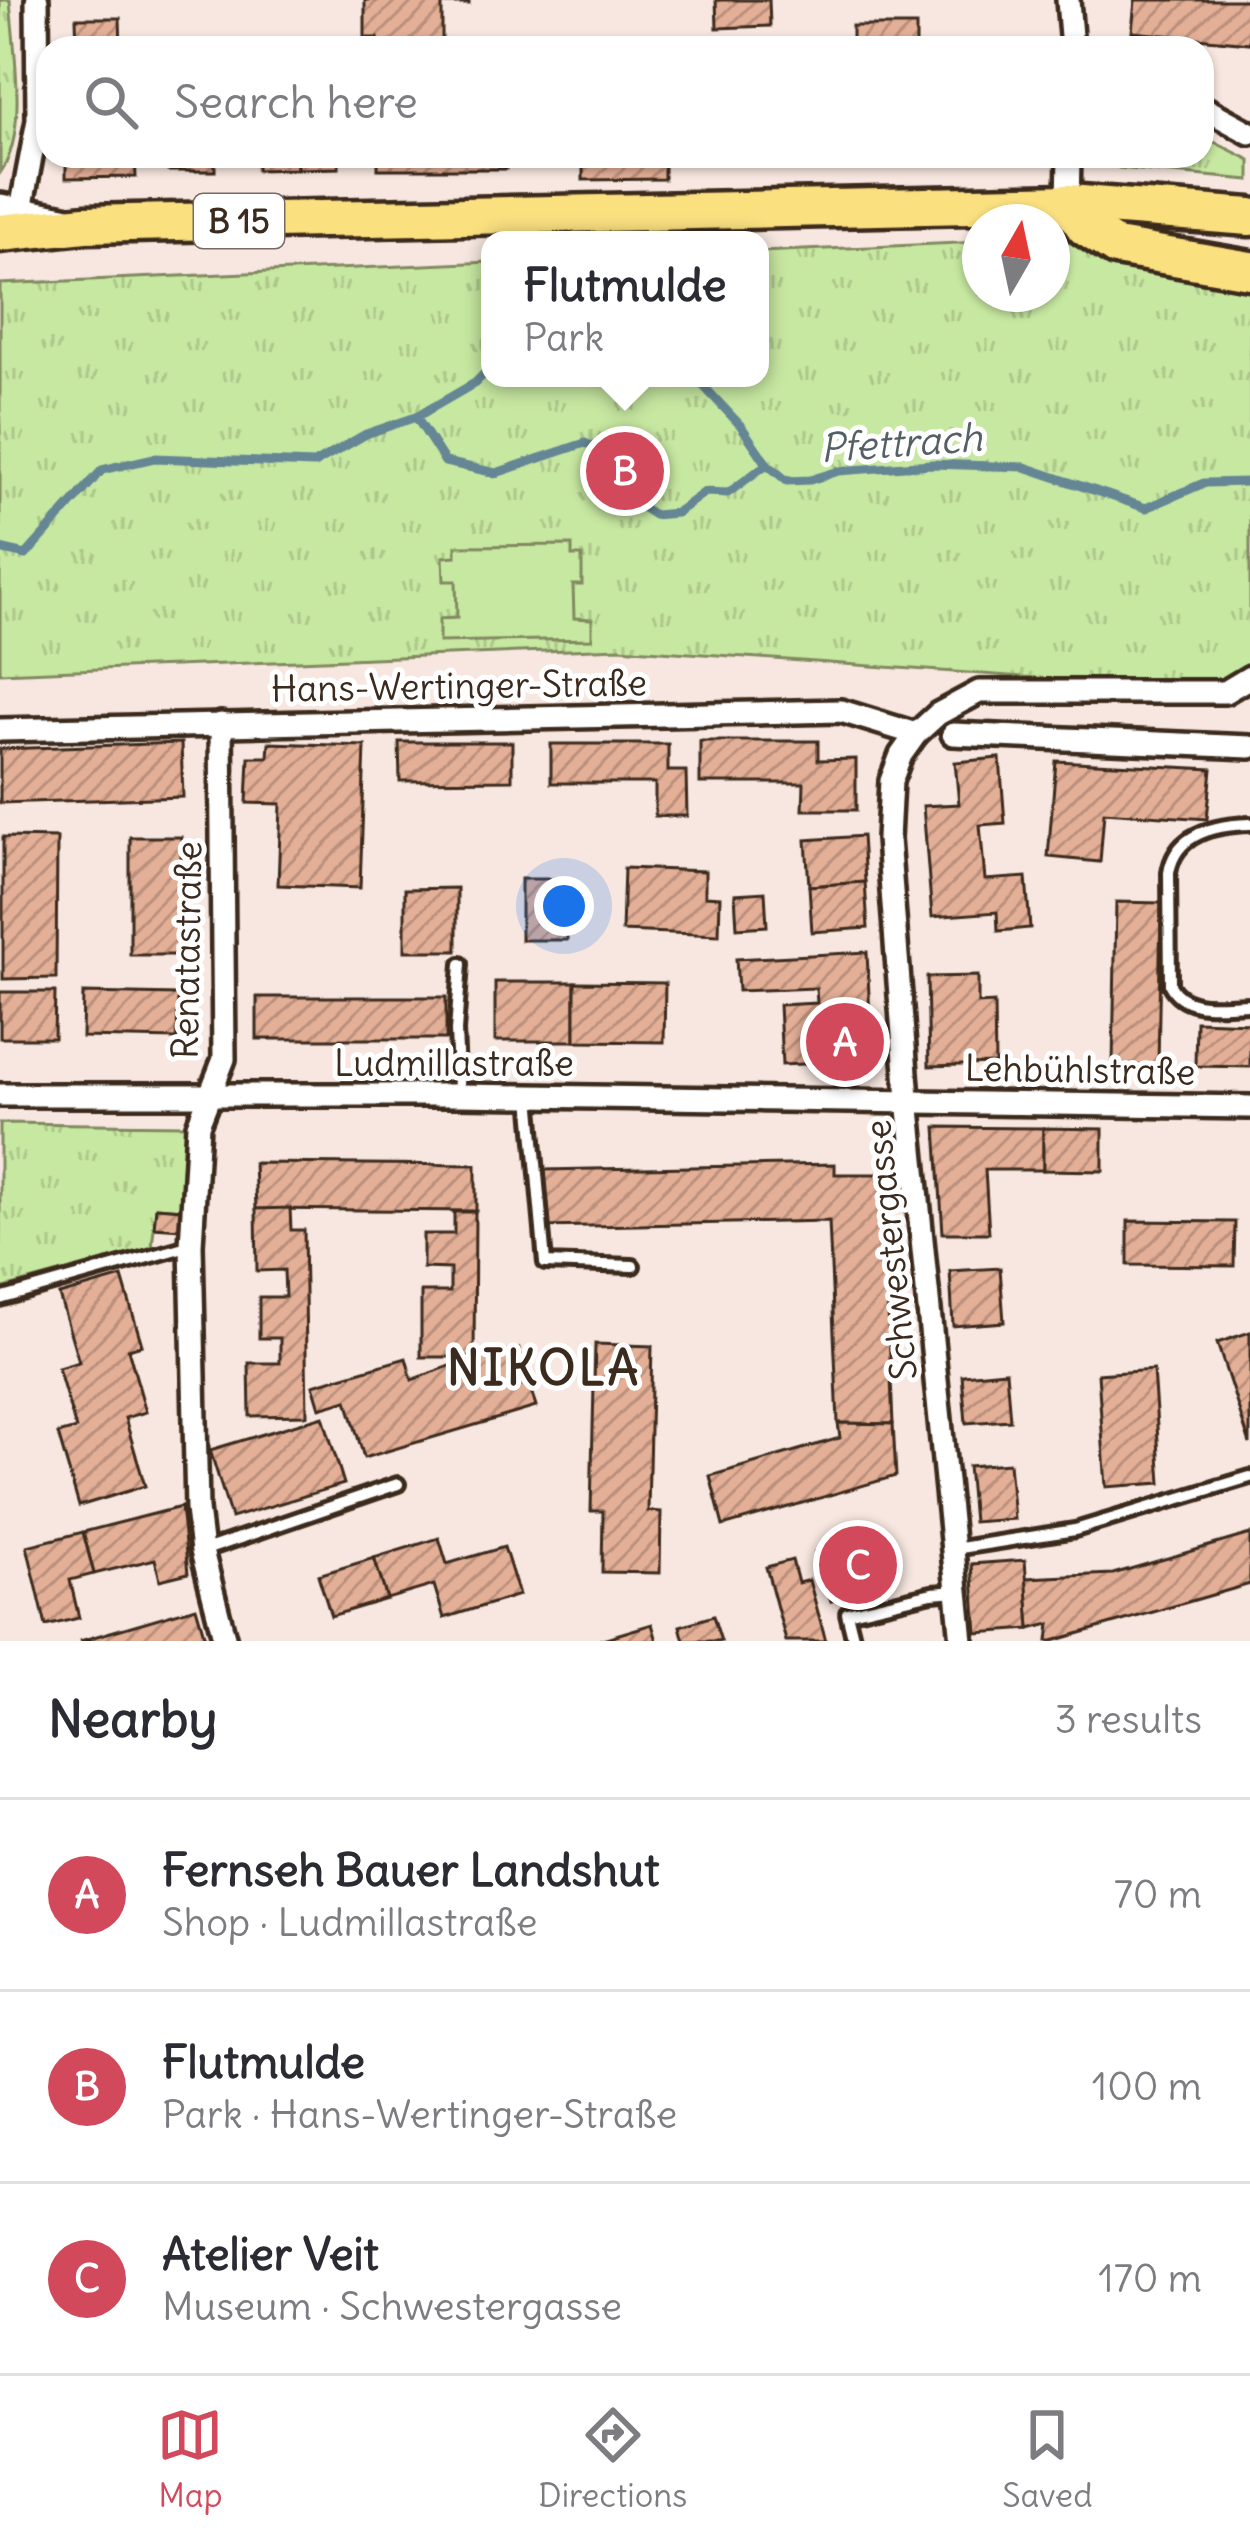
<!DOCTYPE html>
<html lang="en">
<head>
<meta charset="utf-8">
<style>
	:root { --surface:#fff; --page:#f2f2f3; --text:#2b2b33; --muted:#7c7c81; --line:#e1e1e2; --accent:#d1495b }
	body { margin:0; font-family:Delius,sans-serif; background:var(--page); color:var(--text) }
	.compass { position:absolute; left:962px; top:204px; width:108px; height:108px; border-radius:50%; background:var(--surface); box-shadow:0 3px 9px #0004; rotate:9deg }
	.you { position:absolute; left:564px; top:906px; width:42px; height:42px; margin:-30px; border:9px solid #fff; border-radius:50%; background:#1a73e8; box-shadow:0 0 0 18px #1a73e833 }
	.badge { display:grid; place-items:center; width:78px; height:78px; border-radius:50%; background:var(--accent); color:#fff; font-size:39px; font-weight:700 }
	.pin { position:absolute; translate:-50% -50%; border:6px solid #fff; box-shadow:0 3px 12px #0006 }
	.popup { position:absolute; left:481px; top:231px; width:288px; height:156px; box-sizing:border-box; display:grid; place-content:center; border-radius:24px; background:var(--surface); filter:drop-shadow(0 3px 9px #0005); font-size:39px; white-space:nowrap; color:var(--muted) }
	.popup b { font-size:45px; color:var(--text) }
	.popup::after { content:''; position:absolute; left:50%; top:100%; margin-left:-24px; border:24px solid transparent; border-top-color:var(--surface) }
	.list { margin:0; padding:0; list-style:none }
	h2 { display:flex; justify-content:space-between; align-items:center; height:156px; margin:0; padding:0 48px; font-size:51px }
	h2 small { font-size:39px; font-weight:400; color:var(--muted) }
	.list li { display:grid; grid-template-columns:78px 1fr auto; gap:36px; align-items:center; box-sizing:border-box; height:192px; padding:0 48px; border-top:3px solid var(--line) }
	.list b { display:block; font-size:45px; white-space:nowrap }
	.list p { margin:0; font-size:39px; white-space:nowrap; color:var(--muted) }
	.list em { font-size:39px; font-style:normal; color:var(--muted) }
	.icon { flex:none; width:66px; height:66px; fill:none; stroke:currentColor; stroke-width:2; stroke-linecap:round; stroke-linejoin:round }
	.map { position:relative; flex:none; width:1250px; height:1641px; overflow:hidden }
	.search { position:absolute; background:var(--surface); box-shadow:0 3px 9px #0004; left:36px; right:36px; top:36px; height:132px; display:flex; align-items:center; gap:30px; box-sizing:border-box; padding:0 42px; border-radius:36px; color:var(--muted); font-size:45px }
	.sheet { height:732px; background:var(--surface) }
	nav { display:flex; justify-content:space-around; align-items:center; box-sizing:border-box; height:168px; border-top:3px solid var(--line); background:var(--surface); font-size:33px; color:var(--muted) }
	nav a { display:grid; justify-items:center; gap:6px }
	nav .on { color:var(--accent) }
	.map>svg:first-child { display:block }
	.grass { fill:url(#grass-tufts); stroke:#818960; stroke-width:3 }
	.pitch { fill:#c7e8a1; stroke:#818960; stroke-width:3 }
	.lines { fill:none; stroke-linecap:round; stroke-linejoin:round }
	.stream { stroke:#658694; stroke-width:9 }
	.building { fill:url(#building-hatch); stroke:#3b2a1e; stroke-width:3 }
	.service-casing { stroke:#3b2a1e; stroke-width:20 }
	.minor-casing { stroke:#3b2a1e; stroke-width:30 }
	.tertiary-casing { stroke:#3b2a1e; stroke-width:36 }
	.primary-casing { stroke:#3b2a1e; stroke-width:45 }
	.service { stroke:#fff; stroke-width:10 }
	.minor { stroke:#fff; stroke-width:21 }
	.tertiary { stroke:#fff; stroke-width:27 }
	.primary { stroke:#fbe080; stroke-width:36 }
	.labels { text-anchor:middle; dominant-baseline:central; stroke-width:10; stroke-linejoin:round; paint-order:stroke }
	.shield { fill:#fff; stroke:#766a62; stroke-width:3 }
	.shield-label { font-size:33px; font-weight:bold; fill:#3b2a1e }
	.street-label { font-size:36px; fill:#3b2a1e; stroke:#fff }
	.water-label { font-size:39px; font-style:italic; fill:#546063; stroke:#fff }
	.district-label { font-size:48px; font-weight:bold; letter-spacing:3px; fill:#3b2a1e; stroke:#fff }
</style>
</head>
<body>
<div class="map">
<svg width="1250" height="1641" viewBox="0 0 1250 1641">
	<defs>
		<pattern id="grass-tufts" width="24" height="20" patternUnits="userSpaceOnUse" patternTransform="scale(3)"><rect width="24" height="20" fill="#c7e8a1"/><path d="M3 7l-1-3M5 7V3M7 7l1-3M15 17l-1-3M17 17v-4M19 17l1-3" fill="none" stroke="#acc78a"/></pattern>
		<pattern id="building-hatch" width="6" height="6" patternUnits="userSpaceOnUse" patternTransform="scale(3)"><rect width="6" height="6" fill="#e4af97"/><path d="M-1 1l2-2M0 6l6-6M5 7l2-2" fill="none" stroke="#ba8f7b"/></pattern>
	</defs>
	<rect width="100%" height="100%" fill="#f7e7e0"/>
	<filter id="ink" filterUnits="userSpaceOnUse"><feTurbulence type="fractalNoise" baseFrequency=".00833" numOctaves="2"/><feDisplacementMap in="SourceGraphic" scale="24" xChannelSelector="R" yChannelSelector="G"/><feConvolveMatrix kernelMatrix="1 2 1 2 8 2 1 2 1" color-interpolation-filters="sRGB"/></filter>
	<g filter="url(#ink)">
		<g class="grass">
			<path d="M0 0H10C13 46 29 134 0 173Z"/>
			<polygon points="1202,136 1250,160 1250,180 1119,168 1098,156 1118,156 1122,163 1137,156 1202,156"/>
			<polygon points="980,242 980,294 1052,294 1052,242 1250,252 1250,693 619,648 0,673 0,284 490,262 490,378 760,378 760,252"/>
			<polygon points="0,1123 186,1125 182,1209 156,1207 152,1248 0,1289"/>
		</g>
		<polygon class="pitch" points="572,545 572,556 582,556 582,585 573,585 574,618 592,619 592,639 439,642 439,619 457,618 456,581 444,581 443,557 456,556 456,546"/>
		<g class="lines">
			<g class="stream">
				<polyline points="696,378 741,426 767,464"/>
				<polyline points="416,417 475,383 490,368"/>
				<polyline points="0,549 26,555 102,470 154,458 314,464 366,434 416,417 445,462 496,473 585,443 607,453 622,494 654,515 676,513 705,492 728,493 767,464 787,481 810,480 839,471 931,464 1025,467 1146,508 1204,483 1250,482"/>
			</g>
		</g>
		<g class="building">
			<polygon points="365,0 469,0 469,4 442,4 442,48 378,48 378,38 365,38"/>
			<polygon points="716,0 769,0 770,26 717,28"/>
			<polygon points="1135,0 1250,0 1250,43 1132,32"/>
			<polygon points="76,18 120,18 121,48 77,48"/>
			<rect x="852" y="26" width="64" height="22"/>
			<polygon points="66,156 135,156 136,177 66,178"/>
			<rect x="168" y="156" width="47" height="15"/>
			<polygon points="257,156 297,156 297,169 257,170"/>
			<polygon points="297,156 339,156 339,168 297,169"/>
			<rect x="378" y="156" width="128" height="13"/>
			<polygon points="583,156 664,156 664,179 583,180"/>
			<polygon points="700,741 818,741 818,760 856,759 856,810 803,810 804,783 700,783"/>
			<polygon points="399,742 512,742 512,780 400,781"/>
			<polygon points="181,743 183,797 0,803 0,749"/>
			<polygon points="269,743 365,746 360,888 278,885 281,804 247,803 249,757 268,757"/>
			<polygon points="551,744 668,744 668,771 686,771 687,816 655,816 655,783 551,783"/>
			<polygon points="1000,758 1005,823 980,825 985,880 1026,877 1030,928 998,931 997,912 932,917 923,806 959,804 955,762"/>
			<polygon points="1056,761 1212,769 1207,819 1104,812 1100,862 1048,857"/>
			<polygon points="862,836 865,882 809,886 806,840"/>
			<polygon points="3,837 57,838 56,978 3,979"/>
			<rect x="130" y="837" width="51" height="118"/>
			<polygon points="624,868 705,871 705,896 720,897 719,935 622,931"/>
			<rect x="521" y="879" width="46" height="61"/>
			<polygon points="865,882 868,928 812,932 809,886"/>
			<polygon points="457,888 457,951 405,951 405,889"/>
			<polygon points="765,892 767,926 737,928 735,894"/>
			<polygon points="1116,902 1161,903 1158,1066 1113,1065"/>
			<polygon points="867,952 872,1061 782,1065 779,1005 817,1003 816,988 738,991 736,959"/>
			<polygon points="978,976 978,1004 994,1003 995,1064 929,1066 927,977"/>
			<rect x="495" y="982" width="80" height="59"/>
			<polygon points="575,982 665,983 664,1042 575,1041"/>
			<polygon points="0,992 55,992 54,1038 0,1038"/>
			<polygon points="83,993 178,995 177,1039 82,1037"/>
			<rect x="257" y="997" width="189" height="42"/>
			<polygon points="1196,1021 1250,1023 1250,1067 1195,1066"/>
			<polygon points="936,1127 1043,1128 1043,1170 985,1170 989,1233 943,1233"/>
			<polygon points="1043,1128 1103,1129 1103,1171 1043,1170"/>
			<polygon points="254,1163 476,1165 476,1211 256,1209"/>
			<polygon points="835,1164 835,1174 882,1174 893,1424 838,1423 829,1221 545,1227 544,1170"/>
			<polygon points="156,1207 182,1209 180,1229 154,1227"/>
			<polygon points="290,1208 291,1230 304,1230 307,1415 250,1416 249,1363 280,1363 280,1338 259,1338 259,1297 285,1297 284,1270 257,1271 256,1209"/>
			<polygon points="454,1212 475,1212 474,1357 421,1357 421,1292 450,1292 450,1269 423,1268 423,1234 454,1234"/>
			<polygon points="1128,1221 1235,1222 1234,1266 1128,1265"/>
			<polygon points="1000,1268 1004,1322 953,1326 950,1271"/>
			<polygon points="122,1277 142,1345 128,1349 146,1412 125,1418 145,1486 79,1506 58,1434 76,1429 58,1368 79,1362 59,1295"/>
			<polygon points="1250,1332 1250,1444 1217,1343"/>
			<polygon points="595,1344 652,1346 648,1511 661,1512 660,1573 602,1572 603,1511 591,1511"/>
			<polygon points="519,1349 536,1407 364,1458 347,1400 320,1408 313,1385 406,1358 412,1380 474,1357"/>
			<polygon points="1153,1370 1161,1483 1106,1487 1098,1374"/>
			<polygon points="1006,1371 1010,1420 966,1423 962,1375"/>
			<polygon points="323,1416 344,1484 231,1518 210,1450"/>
			<polygon points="838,1423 893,1424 896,1476 723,1526 710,1476 840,1438"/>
			<polygon points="1009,1463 1014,1519 973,1522 968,1466"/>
			<polygon points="181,1507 188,1573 160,1580 155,1559 94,1574 83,1532"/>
			<polygon points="83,1532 94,1574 70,1580 79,1618 46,1626 27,1546"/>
			<polygon points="1250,1534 1250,1584 1053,1641 1048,1641 1050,1624 1030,1629 1026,1578 1113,1574"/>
			<polygon points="439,1538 447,1564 504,1547 519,1595 444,1618 434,1585 387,1599 374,1558"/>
			<polygon points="855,1538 872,1588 831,1601 815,1552"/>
			<polygon points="374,1558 387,1599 331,1616 318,1575"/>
			<polygon points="792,1560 798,1583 809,1580 826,1641 786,1641 766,1567"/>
			<polygon points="1025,1560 1030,1629 977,1633 972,1564"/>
			<polygon points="196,1607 206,1641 80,1641"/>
			<polygon points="713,1616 721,1641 684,1641 680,1626"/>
			<polygon points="652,1624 657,1641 596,1641"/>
		</g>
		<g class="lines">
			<defs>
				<g id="service">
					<path d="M1250 824C1215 825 1175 833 1169 873L1170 985C1185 1013 1221 1004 1250 1004"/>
					<polyline points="459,1095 456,1031 461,964"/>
					<polyline points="530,1096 545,1263 633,1266"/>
					<polyline points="0,1299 191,1245"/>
					<polyline points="954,1549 1075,1530 1250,1477"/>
					<polyline points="202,1551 398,1484"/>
					<polyline points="854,1641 847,1613 932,1593 958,1591"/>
				</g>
				<g id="minor">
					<polyline points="1068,0 1072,48"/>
					<polyline points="1202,107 1250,133"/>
					<polyline points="1068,203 1069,156"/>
					<polyline points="21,210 38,120 37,0"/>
					<polyline points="221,724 224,1059 198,1125 191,1245 197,1509 202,1551 225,1641"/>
					<polyline points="0,730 841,711 916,734"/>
					<polyline points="953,734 1250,747"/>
					<polyline points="0,1095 459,1095 1250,1107"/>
					<polyline points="962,1641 908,1099 888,839 891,781 901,755 916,734 938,714 979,692 1225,692 1250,677"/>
				</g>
				<polyline id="tertiary" points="0,208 64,220"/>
				<g id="primary">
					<polyline points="1068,203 1085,227 1116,247 1250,270"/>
					<polyline points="0,233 85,224 1068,203 1250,217"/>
				</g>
			</defs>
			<use href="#service" class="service-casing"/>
			<use href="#minor" class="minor-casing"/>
			<use href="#tertiary" class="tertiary-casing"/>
			<use href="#primary" class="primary-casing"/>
			<use href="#service" class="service"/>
			<use href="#minor" class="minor"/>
			<use href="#tertiary" class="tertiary"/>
			<use href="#primary" class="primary"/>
		</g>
	</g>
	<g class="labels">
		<rect class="shield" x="194" y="194" width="90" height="54" rx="9"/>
		<g class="shield-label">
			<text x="239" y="221">B 15</text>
		</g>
		<g class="street-label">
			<text transform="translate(459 686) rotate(-1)">Hans-Wertinger-Straße</text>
			<text transform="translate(187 950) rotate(-89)">Renatastraße</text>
			<text x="454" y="1063">Ludmillastraße</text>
			<text transform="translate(1080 1070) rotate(1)">Lehbühlstraße</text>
			<text transform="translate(891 1250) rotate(-96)">Schwestergasse</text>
		</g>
		<g class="water-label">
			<text transform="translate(901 443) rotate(-4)">Pfettrach</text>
		</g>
		<g class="district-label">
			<text x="544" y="1368">NIKOLA</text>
		</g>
	</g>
</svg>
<svg class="compass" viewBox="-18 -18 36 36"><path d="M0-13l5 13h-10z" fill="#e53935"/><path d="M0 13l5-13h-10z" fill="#7c7c81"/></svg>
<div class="you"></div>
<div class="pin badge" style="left:845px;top:1042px">A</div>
<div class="pin badge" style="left:625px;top:471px">B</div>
<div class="popup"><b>Flutmulde</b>Park</div>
<div class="pin badge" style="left:858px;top:1565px">C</div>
<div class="search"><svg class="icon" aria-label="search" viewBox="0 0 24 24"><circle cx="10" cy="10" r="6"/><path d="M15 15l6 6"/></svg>Search here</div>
</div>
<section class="sheet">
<h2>Nearby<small>3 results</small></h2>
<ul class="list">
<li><span class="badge">A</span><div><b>Fernseh Bauer Landshut</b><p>Shop · Ludmillastraße</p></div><em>70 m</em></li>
<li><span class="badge">B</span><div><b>Flutmulde</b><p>Park · Hans-Wertinger-Straße</p></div><em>100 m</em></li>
<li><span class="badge">C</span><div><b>Atelier Veit</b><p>Museum · Schwestergasse</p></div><em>170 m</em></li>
</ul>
</section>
<nav>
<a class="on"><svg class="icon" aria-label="map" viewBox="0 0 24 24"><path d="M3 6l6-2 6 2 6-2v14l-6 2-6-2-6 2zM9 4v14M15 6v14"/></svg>Map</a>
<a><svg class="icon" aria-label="directions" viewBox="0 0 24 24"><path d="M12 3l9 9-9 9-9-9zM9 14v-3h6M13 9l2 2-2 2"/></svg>Directions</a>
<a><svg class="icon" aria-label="saved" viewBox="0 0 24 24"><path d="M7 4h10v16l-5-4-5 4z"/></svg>Saved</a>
</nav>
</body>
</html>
